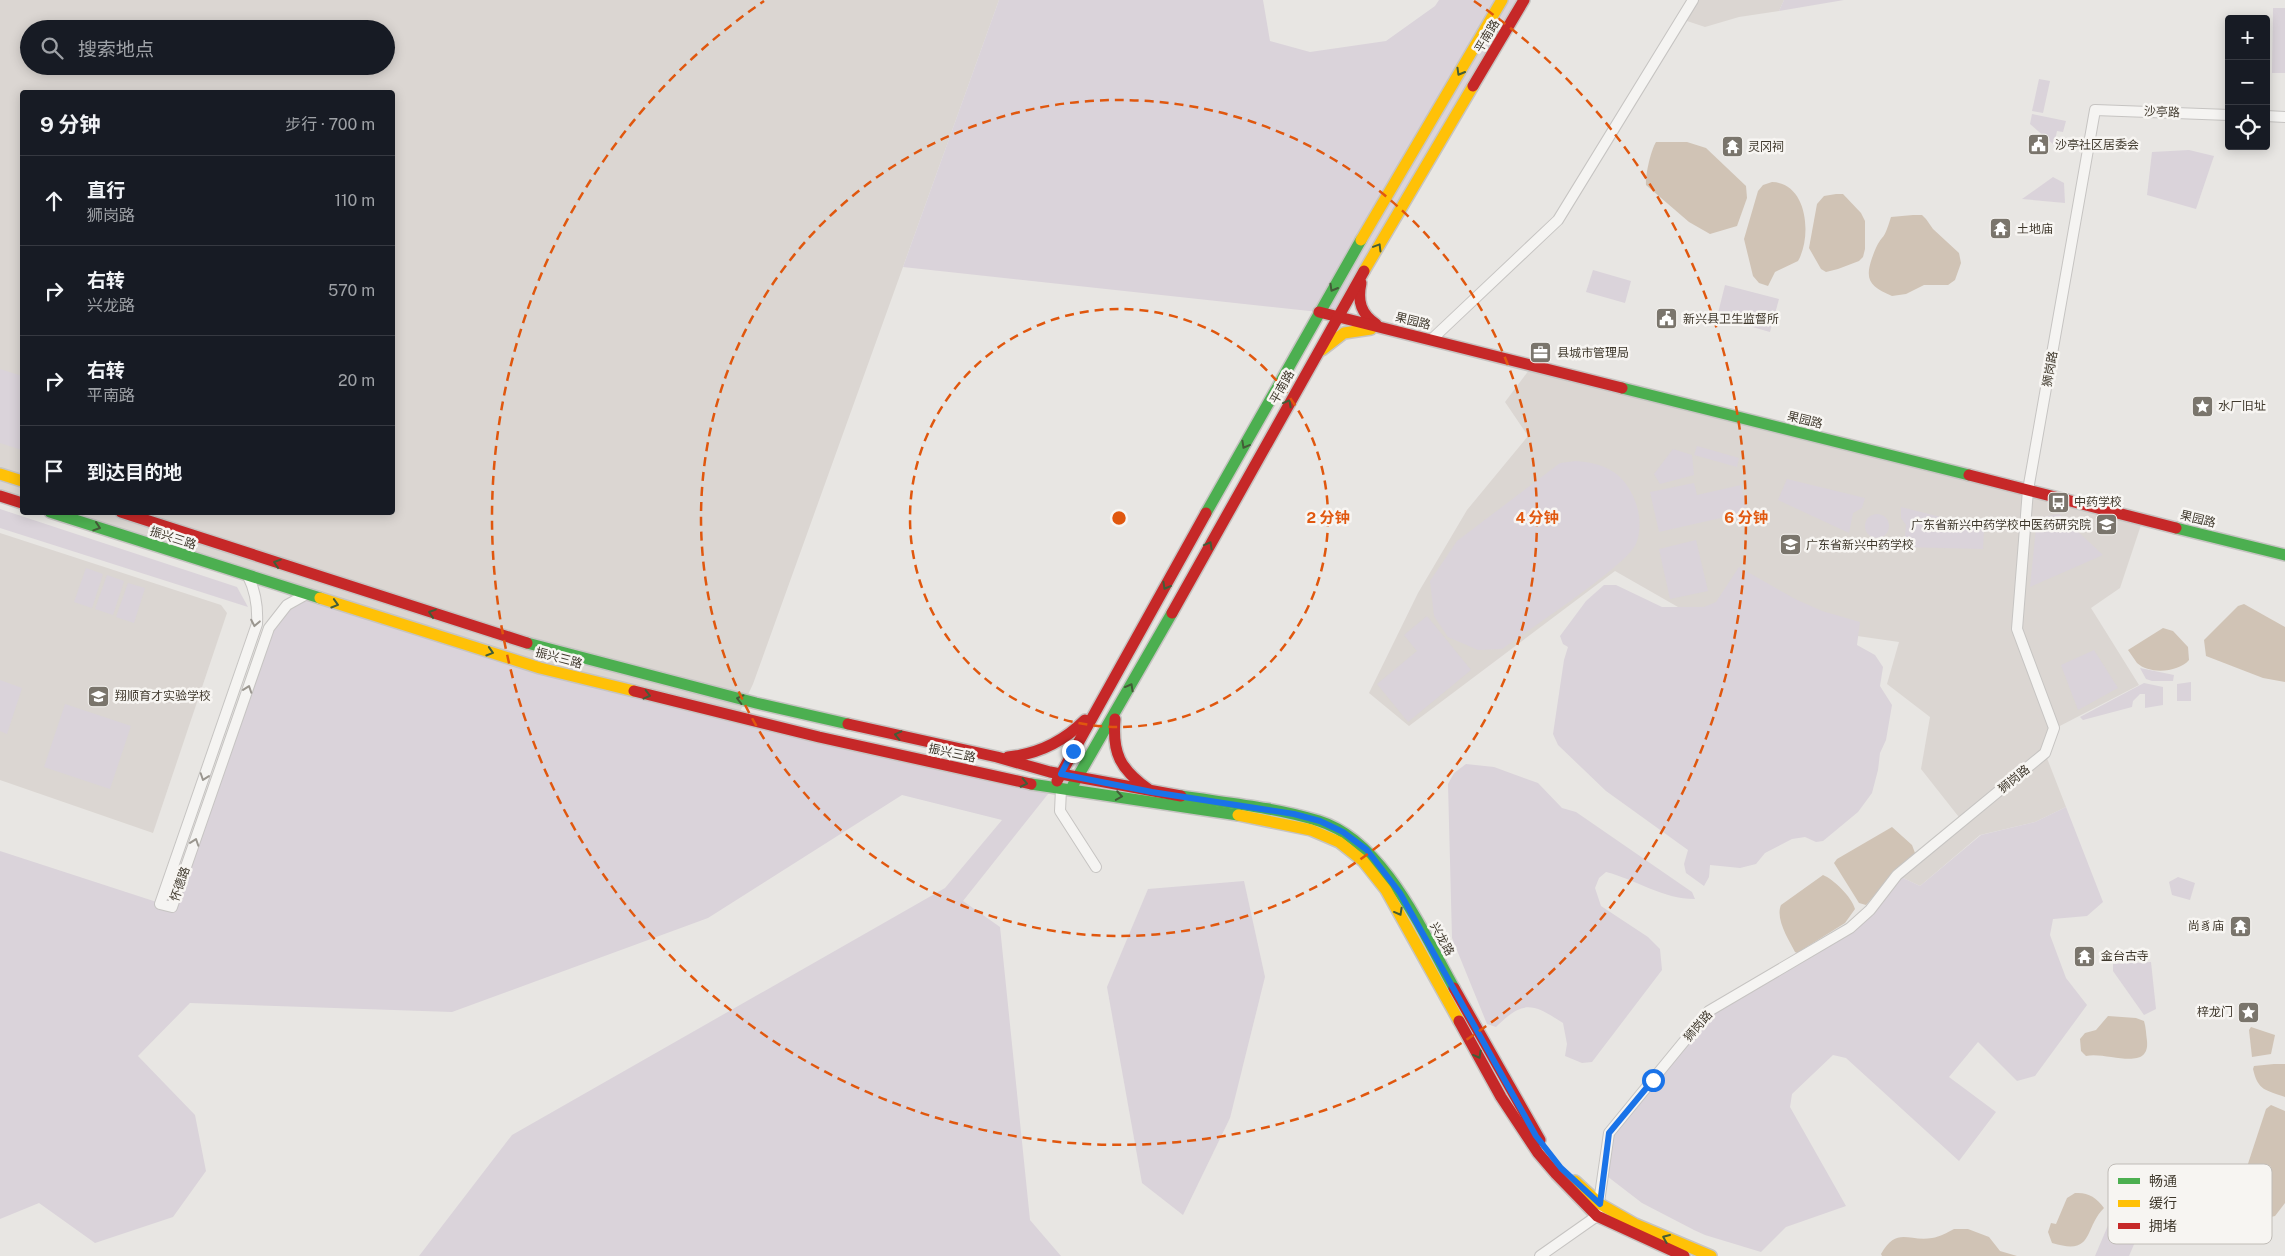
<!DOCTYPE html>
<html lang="zh">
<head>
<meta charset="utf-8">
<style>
	:root { --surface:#171b24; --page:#242831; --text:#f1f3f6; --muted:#9ea1a6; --line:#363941 }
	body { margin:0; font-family:"Public Sans","Noto Sans SC",sans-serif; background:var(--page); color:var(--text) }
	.controls { position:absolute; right:15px; top:15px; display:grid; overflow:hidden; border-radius:5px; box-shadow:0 2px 12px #0003 }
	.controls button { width:45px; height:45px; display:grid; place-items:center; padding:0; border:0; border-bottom:1px solid var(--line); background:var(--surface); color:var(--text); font:25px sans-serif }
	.stop { position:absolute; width:15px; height:15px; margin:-11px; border:4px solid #1a73e8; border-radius:50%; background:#fff }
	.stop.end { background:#1a73e8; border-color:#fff; box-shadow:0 1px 5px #0008 }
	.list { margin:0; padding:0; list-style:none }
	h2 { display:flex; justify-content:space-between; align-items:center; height:65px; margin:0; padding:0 20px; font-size:21px }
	h2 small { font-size:16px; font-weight:400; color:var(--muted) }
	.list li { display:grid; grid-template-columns:32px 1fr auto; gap:15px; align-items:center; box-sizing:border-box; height:90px; padding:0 20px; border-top:1px solid var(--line) }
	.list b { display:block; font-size:19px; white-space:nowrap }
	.list p { margin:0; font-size:16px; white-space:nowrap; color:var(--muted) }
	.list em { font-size:16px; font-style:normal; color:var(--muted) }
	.icon { flex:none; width:28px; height:28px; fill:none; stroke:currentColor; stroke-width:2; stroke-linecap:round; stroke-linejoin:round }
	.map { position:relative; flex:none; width:2285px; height:1256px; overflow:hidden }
	.search { position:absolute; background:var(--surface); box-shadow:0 2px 12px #0003; left:20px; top:20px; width:375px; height:55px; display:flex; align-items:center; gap:12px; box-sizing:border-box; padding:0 18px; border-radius:28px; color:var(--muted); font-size:19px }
	.panel { position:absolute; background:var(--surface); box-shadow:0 2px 12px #0003; left:20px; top:90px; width:375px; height:425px; border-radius:5px }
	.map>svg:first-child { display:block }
	.built { fill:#dbd6d2; fill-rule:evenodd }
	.green { fill:#dad3da }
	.water { fill:#d0c3b5 }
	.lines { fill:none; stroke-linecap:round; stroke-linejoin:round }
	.street-casing { stroke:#c6c4c2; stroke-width:12 }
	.fast-casing { stroke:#c6c4c2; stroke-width:14 }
	.slow-casing { stroke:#c6c4c2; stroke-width:14 }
	.jam-casing { stroke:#c6c4c2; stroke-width:14 }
	.street { stroke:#f5f4f2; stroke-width:10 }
	.fast { stroke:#4caf50; stroke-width:11 }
	.slow { stroke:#ffc107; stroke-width:11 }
	.jam { stroke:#c62828; stroke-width:11 }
	.oneway { stroke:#435c37 }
	.oneway2 { stroke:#9a968f }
	.route { stroke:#1a73e8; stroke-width:6 }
	.ring { fill:none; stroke:#e0570e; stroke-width:2.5; stroke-dasharray:9 6 }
	.labels { text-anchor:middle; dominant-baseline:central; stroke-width:5; stroke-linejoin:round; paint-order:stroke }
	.street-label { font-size:12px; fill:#3f382c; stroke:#f7f5f2 }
	.poi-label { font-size:12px; fill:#3f382c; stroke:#f7f5f2; text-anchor:start }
	.key { fill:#f7f5f2; stroke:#c0bcb7; stroke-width:1 }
	.key-label { font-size:14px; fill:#3f382c }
	.centre { fill:#e0570e; stroke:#f7f5f2; stroke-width:2.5 }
	.ring-label { font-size:15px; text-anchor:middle; font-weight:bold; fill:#e0570e; stroke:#f7f5f2; stroke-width:5; stroke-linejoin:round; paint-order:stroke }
</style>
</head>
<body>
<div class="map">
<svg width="2285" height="1256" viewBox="0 0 2285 1256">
	<rect width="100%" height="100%" fill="#e8e6e3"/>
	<g class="built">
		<path d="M0 0H999L753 684 737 718 560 671 55 513 392 512V92H22V502L0 494ZM29 29H386V66H29Z"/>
		<polygon points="1693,0 1784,0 1779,11 1739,17 1705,27 1681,19"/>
		<polygon points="1532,366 2143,519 2120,588 2091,608 2139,685 2054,729 2045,753 2066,807 2035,822 1980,835 1920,886 1897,875 1962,821 1921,769 1930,717 1887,684 1899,642 1685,611 1615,571 1409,726 1369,693 1418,593 1467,510 1528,436 1505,402"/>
		<polygon points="0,533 221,605 227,613 153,833 0,780"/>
	</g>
	<g class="green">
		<polygon points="999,0 1263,0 1270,41 1310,52 1386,41 1435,6 1439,0 1524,0 1337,317 1319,312 903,267"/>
		<polygon points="1784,0 1844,0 1779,11"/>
		<polygon points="2273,8 2285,8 2285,73 2272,73"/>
		<polygon points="2039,79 2050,81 2043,113 2032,111"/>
		<polygon points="2032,114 2066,121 2063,132 2057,131 2054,145 2030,124"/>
		<polygon points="2189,150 2214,156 2196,209 2147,195 2152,152"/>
		<polygon points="2053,177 2064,183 2065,203 2022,199"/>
		<polygon points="1593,270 1631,281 1625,303 1586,292"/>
		<polygon points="1725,285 1779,299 1770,332 1717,317"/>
		<polygon points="0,369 22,376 22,450 0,443"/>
		<polygon points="1697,446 1739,458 1737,467 1694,455"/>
		<polygon points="1673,449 1692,455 1694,475 1660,484 1654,474"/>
		<path d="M1576 461C1602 463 1622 471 1633 496 1640 511 1642 528 1636 544 1625 567 1528 630 1502 649L1478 650 1448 637 1434 616 1430 581 1457 541 1560 463Z"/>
		<polygon points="1787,479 1865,498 1862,508 1853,513 1849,533 1778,500"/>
		<polygon points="1694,483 1697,495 1741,485 1747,512 1659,532 1650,492"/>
		<polygon points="1901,507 1984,528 1983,549 1904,547 1906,525 1901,518"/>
		<polygon points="0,509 237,587 248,607 0,528"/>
		<circle cx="1877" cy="526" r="12"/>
		<polygon points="2059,514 2103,555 2030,587 2037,518"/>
		<polygon points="1696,540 1708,591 1670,599 1659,549"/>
		<polygon points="1739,567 1795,599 1822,611 1860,622 1857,645 1875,655 1883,667 1880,686 1892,705 1886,740 1880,753 1878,770 1872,793 1858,812 1823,841 1816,842 1805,837 1792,839 1765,853 1756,864 1740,868 1710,865 1709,877 1704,886 1686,873 1684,864 1688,850 1606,791 1558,745 1553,734 1564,660 1568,647 1563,644 1560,636 1586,601 1604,585 1616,585 1662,607 1704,607 1716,602"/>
		<polygon points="86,568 103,574 92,608 74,602"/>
		<polygon points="107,575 124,581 113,615 95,609"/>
		<polygon points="128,583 145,588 134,623 116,617"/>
		<polygon points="305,595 560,671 1052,789 963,901 1000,927 1030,1220 1061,1256 419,1256 512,1135 945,888 1002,820 902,795 708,918 452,1012 190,1003 138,1056 195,1115 206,1171 173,1217 95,1243 39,1203 0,1219 0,851 172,907 269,628"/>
		<polygon points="1427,616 1471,670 1408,722 1377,684 1417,651 1404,635"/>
		<polygon points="2094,650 2118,688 2078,710 2061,665"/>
		<polygon points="2140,668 2174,675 2173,681 2152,681 2146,679"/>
		<polygon points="0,680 22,688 7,734 0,731"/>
		<polygon points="2191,682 2191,701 2177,701 2177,684"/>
		<polygon points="2144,683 2163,687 2163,705 2145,708 2145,694 2140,694 2133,701 2132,707 2083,720 2080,717"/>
		<polygon points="65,704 131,726 110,789 44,767"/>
		<path d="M1466 764 1494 767 1538 783 1562 808 1576 812 1692 892 1695 899C1662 899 1637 880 1606 872L1599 878 1595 888 1601 906 1648 937 1660 949 1662 970 1592 1062 1582 1063 1565 1056 1567 1044 1563 1023C1533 1004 1524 999 1496 1027L1487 1024 1452 938 1448 784 1454 773Z"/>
		<polygon points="2066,807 2103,902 2087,916 2053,919 2050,935 2066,978 2087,1005 2035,1076 2017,1081 1978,1042 1949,1077 1996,1112 1959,1161 1846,1058 1833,1055 1792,1094 1790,1107 1846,1206 1786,1227 1761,1252 1705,1235 1694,1230 1642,1203 1603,1173 1609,1133 1709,1011 1850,928 1897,875 1920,886 1981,835 2035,822"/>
		<polygon points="2178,877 2195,883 2190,900 2172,895 2169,882"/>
		<polygon points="1244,881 1265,977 1230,1118 1183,1215 1142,1183 1107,987 1148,889"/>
		<polygon points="2151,962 2156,1009 2144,1015 2113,971 2113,964"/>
		<polygon points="2109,1223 2138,1235 2129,1256 2095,1256"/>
	</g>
	<g class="water">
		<path d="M1656 142H1687L1706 148 1746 186 1747 198 1737 226 1710 234 1689 222 1646 185C1645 175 1651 150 1656 142Z"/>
		<path d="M1772 182C1808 183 1812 237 1798 261L1775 272 1768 286 1759 283 1753 276 1744 239 1758 191 1763 185Z"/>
		<polygon points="1836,194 1843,194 1861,213 1865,221 1865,249 1863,257 1859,261 1838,269 1826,272 1821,269 1809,248 1817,204 1824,196"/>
		<path d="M1913 215H1922L1926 219 1933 229 1959 253 1961 263 1955 280 1948 285H1924L1906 294 1892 296C1871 287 1864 281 1872 258 1875 250 1877 244 1882 238 1886 234 1889 223 1891 217Z"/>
		<polygon points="2244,604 2285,627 2285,682 2263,678 2206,656 2204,640 2238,606"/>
		<path d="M2163 628 2173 631 2188 647 2189 660C2179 672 2150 675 2137 663 2134 659 2131 654 2128 650Z"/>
		<polygon points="1892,827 1912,845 1915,853 1895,871 1866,905 1859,903 1834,863 1837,859"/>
		<path d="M1823 875C1833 879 1852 897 1855 909L1845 923 1797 953 1795 952C1789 940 1775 919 1781 905Z"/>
		<path d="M2108 1016 2136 1018 2144 1021C2146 1027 2146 1034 2147 1041 2150 1073 2106 1051 2086 1056L2081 1051 2080 1039 2085 1033 2096 1030Z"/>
		<polygon points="2251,1027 2275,1035 2271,1054 2252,1057 2249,1030"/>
		<path d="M2274 1064H2285V1097C2266 1090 2258 1091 2253 1069L2254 1066Z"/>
		<polygon points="2271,1105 2285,1111 2285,1203 2275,1216 2271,1217 2242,1208 2239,1205 2240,1188 2266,1109"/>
		<path d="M2075 1193C2088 1192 2096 1197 2104 1208 2083 1229 2095 1256 2052 1243L2048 1232 2051 1223 2056 1224 2067 1198Z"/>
		<path d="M1954 1229H1968L1989 1237 2000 1251 2017 1256H1882L1881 1254C1897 1226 1908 1242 1932 1238 1940 1237 1948 1232 1954 1229Z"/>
	</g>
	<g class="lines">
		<defs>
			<g id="street">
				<polyline points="2266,116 2285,117"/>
				<polyline points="1431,340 1558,220 1693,0"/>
				<path d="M248 576C256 592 258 606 257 624L160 904 172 907 269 628 287 605 305 595"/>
				<polyline points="1061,789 1060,811 1096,867"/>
				<polyline points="1540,1256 1597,1216 1609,1133 1709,1011 1850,928 1870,910 1897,875 2045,753 2054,728 2017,629 2028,490 2095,110 2229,115"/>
			</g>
			<g id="fast">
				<polyline points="1622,388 1969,475"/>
				<polyline points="50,512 320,598"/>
				<polyline points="1206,513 1361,240"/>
				<polyline points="2176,528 2285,555"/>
				<polyline points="527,643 756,703 848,724"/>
				<polyline points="1031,784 1238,815"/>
				<polyline points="1073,785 1172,613"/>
				<path d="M1181 796C1226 803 1274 807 1319 821 1384 841 1423 933 1454 988"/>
			</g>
			<g id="slow">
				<polyline points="1361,240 1502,0"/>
				<polyline points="1364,271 1473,86"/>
				<polyline points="1322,350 1344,333 1371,329"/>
				<polyline points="0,474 22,481"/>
				<polyline points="320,598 540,668 634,691"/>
				<polyline points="1238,815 1311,830 1339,842 1363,861 1386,890 1459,1021"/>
				<polyline points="1575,1181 1600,1204 1635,1224 1711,1256"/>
			</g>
			<g id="jam">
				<polyline points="1473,86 1524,0"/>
				<path d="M1361 283C1357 301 1361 314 1376 324"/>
				<polyline points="1319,312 1622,388"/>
				<polyline points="1969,475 2176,528"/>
				<polyline points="0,496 22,503"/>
				<polyline points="121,512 527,643"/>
				<polyline points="1172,613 1364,271"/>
				<polyline points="634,691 819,737 1031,784"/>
				<path d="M1115 719C1112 753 1120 769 1148 789"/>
				<polyline points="848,724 997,757 1050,772 1181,796"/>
				<path d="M1008 757C1039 754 1063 742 1085 720"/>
				<polyline points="1057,781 1206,513"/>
				<polyline points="1454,988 1540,1140"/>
				<polyline points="1459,1021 1501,1097 1538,1153 1556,1174 1597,1216 1684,1256"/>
			</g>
		</defs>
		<use href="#street" class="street-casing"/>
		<use href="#fast" class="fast-casing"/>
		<use href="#slow" class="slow-casing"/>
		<use href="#jam" class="jam-casing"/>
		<use href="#street" class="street"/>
		<use href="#fast" class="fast"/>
		<use href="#slow" class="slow"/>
		<use href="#jam" class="jam"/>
	</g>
	<defs><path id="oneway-chevron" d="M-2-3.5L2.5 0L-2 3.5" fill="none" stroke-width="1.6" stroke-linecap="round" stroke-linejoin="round" transform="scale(1.25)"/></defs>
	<g class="oneway">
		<use href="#oneway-chevron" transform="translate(1460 72) rotate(120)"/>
		<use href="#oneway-chevron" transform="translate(1378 247) rotate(-59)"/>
		<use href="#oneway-chevron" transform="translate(1333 288) rotate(120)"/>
		<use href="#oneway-chevron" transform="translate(1288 403) rotate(-61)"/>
		<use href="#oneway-chevron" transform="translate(1245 445) rotate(119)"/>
		<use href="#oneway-chevron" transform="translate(97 527) rotate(18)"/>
		<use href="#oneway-chevron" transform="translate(1209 545) rotate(-61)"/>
		<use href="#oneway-chevron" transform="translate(277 563) rotate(-162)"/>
		<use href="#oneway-chevron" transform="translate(1166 586) rotate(119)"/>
		<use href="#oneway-chevron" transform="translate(335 604) rotate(17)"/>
		<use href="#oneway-chevron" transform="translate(432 613) rotate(-162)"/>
		<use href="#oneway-chevron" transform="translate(490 652) rotate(17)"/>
		<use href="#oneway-chevron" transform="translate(1130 687) rotate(-61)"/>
		<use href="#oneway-chevron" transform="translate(647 695) rotate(14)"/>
		<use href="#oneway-chevron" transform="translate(740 699) rotate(-166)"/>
		<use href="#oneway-chevron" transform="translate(898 735) rotate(-167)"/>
		<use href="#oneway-chevron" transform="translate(1024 783) rotate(12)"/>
		<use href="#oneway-chevron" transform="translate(1119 796) rotate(9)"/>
		<use href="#oneway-chevron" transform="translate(1399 912) rotate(61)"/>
		<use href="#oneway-chevron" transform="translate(1478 1055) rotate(61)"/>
		<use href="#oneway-chevron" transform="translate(1666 1238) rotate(-157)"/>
	</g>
	<g class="oneway2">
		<use href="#oneway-chevron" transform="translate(255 623) rotate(101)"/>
		<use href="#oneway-chevron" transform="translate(248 689) rotate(-71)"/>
		<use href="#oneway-chevron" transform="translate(204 777) rotate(109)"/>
		<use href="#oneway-chevron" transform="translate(195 842) rotate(-71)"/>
	</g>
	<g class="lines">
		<polyline class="route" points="1073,751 1061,774 1152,792 1294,814 1320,821 1343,832 1367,850 1400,893 1536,1136 1561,1168 1600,1204 1609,1133 1653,1080"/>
	</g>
	<g class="ring">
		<circle cx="1119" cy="518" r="209"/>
		<circle cx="1119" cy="518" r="418"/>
		<path d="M1474 1A627 627 0 1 1 764 1"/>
	</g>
	<defs>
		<symbol id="civic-square" viewBox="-11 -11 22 22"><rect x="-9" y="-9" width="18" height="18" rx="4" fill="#7a756c" stroke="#f7f5f2"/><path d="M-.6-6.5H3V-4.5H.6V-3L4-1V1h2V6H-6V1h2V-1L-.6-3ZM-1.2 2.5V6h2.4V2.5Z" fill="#fff"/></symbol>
		<symbol id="temple-square" viewBox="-11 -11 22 22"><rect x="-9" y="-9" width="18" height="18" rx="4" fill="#7a756c" stroke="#f7f5f2"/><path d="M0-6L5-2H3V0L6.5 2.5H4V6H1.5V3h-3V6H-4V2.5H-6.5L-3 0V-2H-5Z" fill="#fff"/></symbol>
		<symbol id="office-square" viewBox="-11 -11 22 22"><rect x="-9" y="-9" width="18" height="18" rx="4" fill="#7a756c" stroke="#f7f5f2"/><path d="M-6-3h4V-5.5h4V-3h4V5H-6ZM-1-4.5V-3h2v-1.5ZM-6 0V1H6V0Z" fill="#fff"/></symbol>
		<symbol id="sight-square" viewBox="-11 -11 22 22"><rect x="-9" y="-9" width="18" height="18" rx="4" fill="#7a756c" stroke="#f7f5f2"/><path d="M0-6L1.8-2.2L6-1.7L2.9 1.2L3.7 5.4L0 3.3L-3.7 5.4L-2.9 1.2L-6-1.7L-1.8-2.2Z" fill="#fff"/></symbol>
		<symbol id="bus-square" viewBox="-11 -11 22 22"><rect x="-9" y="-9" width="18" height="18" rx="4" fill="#7a756c" stroke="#f7f5f2"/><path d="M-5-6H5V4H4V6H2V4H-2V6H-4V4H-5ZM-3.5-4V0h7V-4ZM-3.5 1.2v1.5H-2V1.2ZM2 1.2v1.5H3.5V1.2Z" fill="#fff"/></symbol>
		<symbol id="university-square" viewBox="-11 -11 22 22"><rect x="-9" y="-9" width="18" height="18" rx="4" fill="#7a756c" stroke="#f7f5f2"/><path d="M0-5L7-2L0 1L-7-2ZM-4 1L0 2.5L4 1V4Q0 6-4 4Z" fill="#fff"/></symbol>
		<symbol id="school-square" viewBox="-11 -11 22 22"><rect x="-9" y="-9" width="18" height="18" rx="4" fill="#7a756c" stroke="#f7f5f2"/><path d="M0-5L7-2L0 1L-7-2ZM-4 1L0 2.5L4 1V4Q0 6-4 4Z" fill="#fff"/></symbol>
	</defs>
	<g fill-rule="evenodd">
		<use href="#civic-square" x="2026" y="132" width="25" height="25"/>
		<use href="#temple-square" x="1720" y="134" width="25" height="25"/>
		<use href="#temple-square" x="1988" y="216" width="25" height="25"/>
		<use href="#civic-square" x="1654" y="306" width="25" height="25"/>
		<use href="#office-square" x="1528" y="340" width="25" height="25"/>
		<use href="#sight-square" x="2190" y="394" width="25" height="25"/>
		<use href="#bus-square" x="2046" y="490" width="25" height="25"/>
		<use href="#university-square" x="2094" y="512" width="25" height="25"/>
		<use href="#university-square" x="1778" y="532" width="25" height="25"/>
		<use href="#school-square" x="86" y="684" width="25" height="25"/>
		<use href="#temple-square" x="2228" y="914" width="25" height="25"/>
		<use href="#temple-square" x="2072" y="944" width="25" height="25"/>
		<use href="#sight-square" x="2236" y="1000" width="25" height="25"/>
	</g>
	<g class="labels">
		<g class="street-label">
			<text transform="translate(1487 36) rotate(-59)">平南路</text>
			<text transform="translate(2162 112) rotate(2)">沙亭路</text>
			<text transform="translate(1413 321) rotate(14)">果园路</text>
			<text transform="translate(2050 369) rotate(-80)">狮岗路</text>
			<text transform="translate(1282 387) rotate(-61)">平南路</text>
			<text transform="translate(1805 420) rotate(14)">果园路</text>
			<text transform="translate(2198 519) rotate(14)">果园路</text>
			<text transform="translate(173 538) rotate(18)">振兴三路</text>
			<text transform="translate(559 658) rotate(15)">振兴三路</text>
			<text transform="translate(952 753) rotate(12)">振兴三路</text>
			<text transform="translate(2014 779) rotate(-39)">狮岗路</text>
			<text transform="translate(180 884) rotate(-71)">怀德路</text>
			<text transform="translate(1442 939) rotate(61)">兴龙路</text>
			<text transform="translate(1698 1026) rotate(-49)">狮岗路</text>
		</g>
		<g class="poi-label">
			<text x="2055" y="145">沙亭社区居委会</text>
			<text x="1748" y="147">灵冈祠</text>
			<text x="2017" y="229">土地庙</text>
			<text x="1683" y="319">新兴县卫生监督所</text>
			<text x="1557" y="353">县城市管理局</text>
			<text x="2218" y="406">水厂旧址</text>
			<text x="2074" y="502">中药学校</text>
			<text x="2091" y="525" text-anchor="end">广东省新兴中药学校中医药研究院</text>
			<text x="1806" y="545">广东省新兴中药学校</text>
			<text x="115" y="696">翔顺育才实验学校</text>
			<text x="2224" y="926" text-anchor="end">尚豸庙</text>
			<text x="2101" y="956">金台古寺</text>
			<text x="2233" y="1012" text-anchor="end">梓龙门</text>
		</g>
	</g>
	<rect x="2108" y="1164" width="164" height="80" rx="8" class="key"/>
	<rect x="2118" y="1178" width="22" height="6" fill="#4caf50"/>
	<rect x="2118" y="1200" width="22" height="7" fill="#ffc107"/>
	<rect x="2118" y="1223" width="22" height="6" fill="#c62828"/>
	<g class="key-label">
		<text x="2149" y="1186">畅通</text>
		<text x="2149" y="1208">缓行</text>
		<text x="2149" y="1231">拥堵</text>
	</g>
	<circle cx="1119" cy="518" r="8" class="centre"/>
	<g class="ring-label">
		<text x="1328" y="523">2 分钟</text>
		<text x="1537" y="523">4 分钟</text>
		<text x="1746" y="523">6 分钟</text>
	</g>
</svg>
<div class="controls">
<button>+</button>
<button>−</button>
<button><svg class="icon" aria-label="locate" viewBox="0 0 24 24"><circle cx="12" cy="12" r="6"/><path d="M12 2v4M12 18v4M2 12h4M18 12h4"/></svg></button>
</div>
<div class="stop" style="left:1653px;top:1080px"></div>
<div class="stop end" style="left:1073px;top:751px"></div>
<div class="search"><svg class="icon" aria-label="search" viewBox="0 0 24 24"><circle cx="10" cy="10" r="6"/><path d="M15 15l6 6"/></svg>搜索地点</div>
<section class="panel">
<h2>9 分钟<small>步行 · 700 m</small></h2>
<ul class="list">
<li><svg class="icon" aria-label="ahead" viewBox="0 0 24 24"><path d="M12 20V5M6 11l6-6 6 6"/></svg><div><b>直行</b><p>狮岗路</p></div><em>110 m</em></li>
<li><svg class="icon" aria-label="right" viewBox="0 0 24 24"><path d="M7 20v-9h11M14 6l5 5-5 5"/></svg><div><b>右转</b><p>兴龙路</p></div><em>570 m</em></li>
<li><svg class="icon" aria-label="right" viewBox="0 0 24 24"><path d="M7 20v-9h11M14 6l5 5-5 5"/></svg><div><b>右转</b><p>平南路</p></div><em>20 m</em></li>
<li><svg class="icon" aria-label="arrive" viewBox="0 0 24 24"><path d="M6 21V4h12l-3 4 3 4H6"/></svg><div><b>到达目的地</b></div></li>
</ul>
</section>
</div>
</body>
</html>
